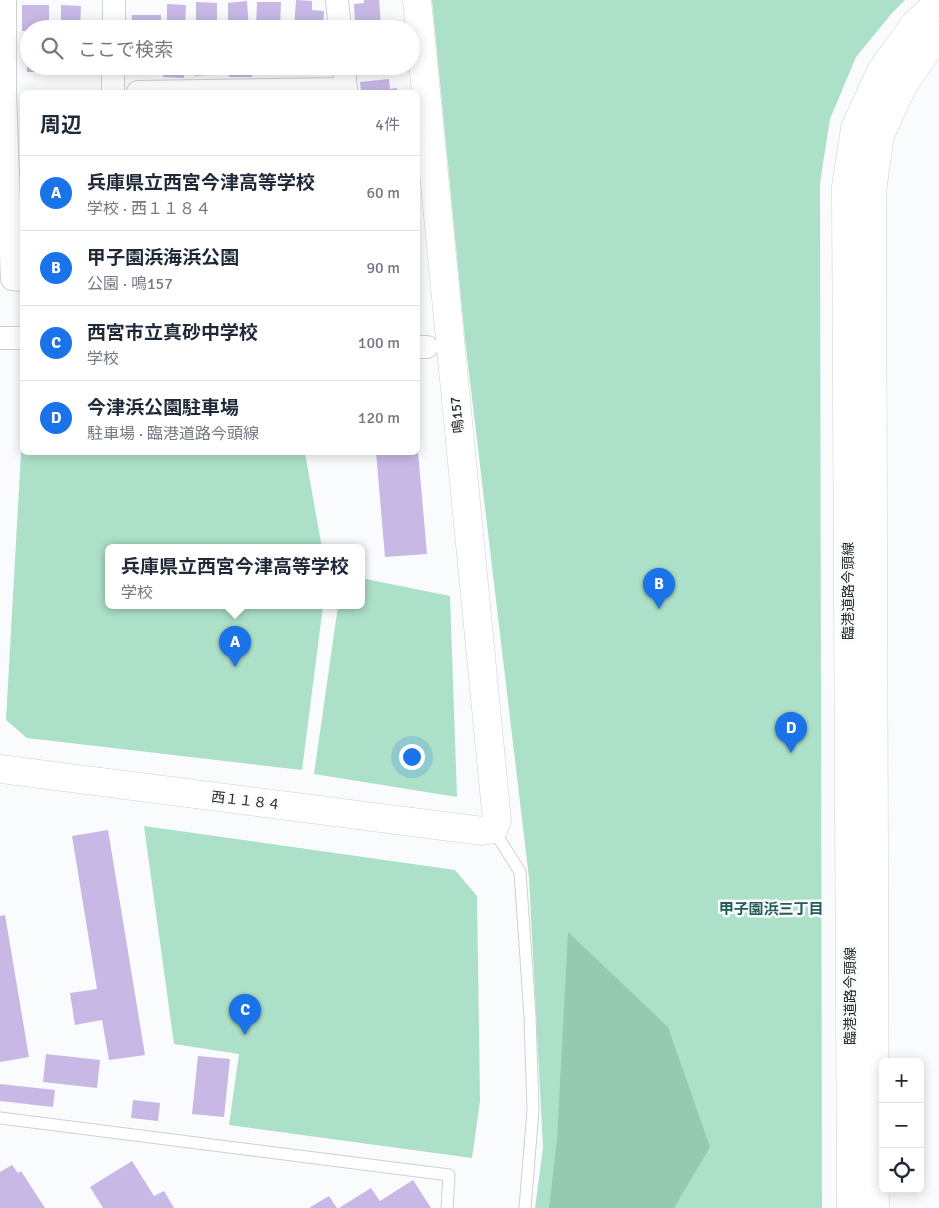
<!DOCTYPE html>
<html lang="ja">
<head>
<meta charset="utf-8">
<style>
	:root { --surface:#fff; --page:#f2f2f3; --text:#1f2937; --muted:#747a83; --line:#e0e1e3; --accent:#1a73e8 }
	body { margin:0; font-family:Signika,"Noto Sans JP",sans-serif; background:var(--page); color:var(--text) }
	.controls { position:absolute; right:15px; bottom:15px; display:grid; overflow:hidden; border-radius:8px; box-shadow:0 2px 12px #0003 }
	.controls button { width:45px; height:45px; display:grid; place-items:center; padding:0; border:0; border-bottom:1px solid var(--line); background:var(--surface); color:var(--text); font:25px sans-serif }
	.you { position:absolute; left:411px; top:756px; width:18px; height:18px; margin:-12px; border:4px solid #fff; border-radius:50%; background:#1a73e8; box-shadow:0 0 0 8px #1a73e833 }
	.badge { display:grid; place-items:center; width:32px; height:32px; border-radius:50%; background:var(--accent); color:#fff; font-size:16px; font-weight:700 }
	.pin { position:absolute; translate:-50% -41px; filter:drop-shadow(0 1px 2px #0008) }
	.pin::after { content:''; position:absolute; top:26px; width:18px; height:15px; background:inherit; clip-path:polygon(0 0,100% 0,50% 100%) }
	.popup { position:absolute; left:105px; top:544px; width:260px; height:65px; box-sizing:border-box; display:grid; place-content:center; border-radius:8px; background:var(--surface); filter:drop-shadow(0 1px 4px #0005); font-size:16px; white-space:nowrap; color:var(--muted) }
	.popup b { font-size:19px; color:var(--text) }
	.popup::after { content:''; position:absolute; left:50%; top:100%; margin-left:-10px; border:10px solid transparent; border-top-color:var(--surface) }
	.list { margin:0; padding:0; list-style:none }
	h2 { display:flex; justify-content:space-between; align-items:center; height:65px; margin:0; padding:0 20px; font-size:21px }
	h2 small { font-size:16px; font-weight:400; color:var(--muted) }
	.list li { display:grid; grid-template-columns:32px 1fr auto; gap:15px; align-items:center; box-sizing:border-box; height:75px; padding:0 20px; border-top:1px solid var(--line) }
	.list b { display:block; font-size:19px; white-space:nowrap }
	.list p { margin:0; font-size:16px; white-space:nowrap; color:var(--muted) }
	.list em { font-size:16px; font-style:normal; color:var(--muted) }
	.icon { flex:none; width:28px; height:28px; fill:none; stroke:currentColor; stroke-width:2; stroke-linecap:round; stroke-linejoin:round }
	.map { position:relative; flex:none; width:939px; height:1208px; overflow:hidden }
	.search { position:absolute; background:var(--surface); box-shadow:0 2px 12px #0003; left:20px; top:20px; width:400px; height:55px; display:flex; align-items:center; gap:12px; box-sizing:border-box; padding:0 18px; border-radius:28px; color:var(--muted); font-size:19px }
	.panel { position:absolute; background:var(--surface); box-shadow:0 2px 12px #0003; left:20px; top:90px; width:400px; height:365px; border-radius:8px }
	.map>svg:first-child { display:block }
	.green { fill:#ade0c8 }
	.forest { fill:#95cab1 }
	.building { fill:#c7b8e6 }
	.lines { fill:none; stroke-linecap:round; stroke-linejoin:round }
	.lane-casing { stroke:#cfd0d1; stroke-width:13 }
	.street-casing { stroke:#cfd0d1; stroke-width:24 }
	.secondary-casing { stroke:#cfd0d1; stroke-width:29 }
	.lane { stroke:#fff; stroke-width:11 }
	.street { stroke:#fff; stroke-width:22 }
	.secondary { stroke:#fff; stroke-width:28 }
	.labels { text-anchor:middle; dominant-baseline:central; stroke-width:5; stroke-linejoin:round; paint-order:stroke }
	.street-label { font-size:14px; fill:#292a2a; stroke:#fafbfc }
	.neighbourhood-label { font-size:15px; font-weight:bold; fill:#235d5b; stroke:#fafbfc }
</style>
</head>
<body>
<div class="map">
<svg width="939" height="1208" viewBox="0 0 939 1208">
	<rect width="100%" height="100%" fill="#fafbfc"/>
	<g class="green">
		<polygon points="432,0 905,0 892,13 856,57 830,119 820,183 822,1208 535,1208 543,1148 529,878 465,339"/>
		<polygon points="22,435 22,452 305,453 322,548 109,548 109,606 323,606 302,770 27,738 6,720"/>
		<polygon points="361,578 450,596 457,797 314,774 338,606 361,606"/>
		<polygon points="144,826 455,870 477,896 480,1101 472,1158 229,1125 239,1054 174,1044"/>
	</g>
	<polygon class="forest" points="568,932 668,1027 710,1147 674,1208 549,1208 557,1140"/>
	<g class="building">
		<polygon points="296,0 312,1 312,10 324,11 323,29 294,29"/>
		<polygon points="364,0 379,0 381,25 368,26 368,22 355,23 354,4 364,3"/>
		<polygon points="247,1 249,29 228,29 228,3"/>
		<polygon points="196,2 217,3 217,29 196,29"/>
		<polygon points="257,2 281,2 280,29 256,29"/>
		<polygon points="167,4 186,5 185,29 167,29"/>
		<polygon points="22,5 49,5 49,29 29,29 29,31 22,31"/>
		<polygon points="61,5 81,6 80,29 61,29"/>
		<polygon points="132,15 161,15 161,29 131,29"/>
		<rect x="27" y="66" width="26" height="6"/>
		<polygon points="61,66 86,66 86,70 61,69"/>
		<polygon points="126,66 149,66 148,71 126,72"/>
		<polygon points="164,66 184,66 184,78 163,77"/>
		<polygon points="195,66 217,66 217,74 195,76"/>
		<rect x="229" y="66" width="23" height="11"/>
		<polygon points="262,66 287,66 286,74 261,72"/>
		<polygon points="299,66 319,66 318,74 299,74"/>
		<polygon points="389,79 390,89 397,88 397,92 361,92 360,82"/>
		<polygon points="376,452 418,452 427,554 385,557"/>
		<polygon points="108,830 145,1055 109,1060 102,1020 75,1025 70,993 97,989 72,836"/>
		<polygon points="5,915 29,1057 0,1062 0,916"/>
		<polygon points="46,1054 100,1060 97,1088 43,1082"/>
		<polygon points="198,1056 230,1059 224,1117 192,1114"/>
		<polygon points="0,1084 55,1090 53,1107 0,1101"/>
		<polygon points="133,1100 160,1103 158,1121 131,1118"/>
		<polygon points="132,1161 154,1196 164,1191 174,1208 103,1208 90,1187"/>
		<polygon points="12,1165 18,1173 21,1171 45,1208 0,1208 0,1172"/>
		<polygon points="413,1180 431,1208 339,1208 371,1188 380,1201"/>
		<polygon points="329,1196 337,1208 309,1208"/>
	</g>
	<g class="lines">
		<defs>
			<g id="lane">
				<polyline points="493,829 520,872 530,1016 533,1110 525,1208"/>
				<polyline points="0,1118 449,1175 447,1208"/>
			</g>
			<g id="street">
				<polyline points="5,0 5,94 12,279 22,280"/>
				<polyline points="337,0 340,29"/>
				<polyline points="114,29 114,0"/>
				<polyline points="344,66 346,92"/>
				<polyline points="113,92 113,66"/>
				<polyline points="138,92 346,89"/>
				<polyline points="0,338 22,338"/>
				<polyline points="418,347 427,347"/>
			</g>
			<g id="secondary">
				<polyline points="0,769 482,831 493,829 497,821 417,0"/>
				<polyline points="851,1208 846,187 855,128 881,71 915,24 939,2"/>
				<polyline points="875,1208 872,191 880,135 903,85 934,41 939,36"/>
			</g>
		</defs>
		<use href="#lane" class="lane-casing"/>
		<use href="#street" class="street-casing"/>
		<use href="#secondary" class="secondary-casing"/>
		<use href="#lane" class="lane"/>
		<use href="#street" class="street"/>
		<use href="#secondary" class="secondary"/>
	</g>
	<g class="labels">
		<g class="street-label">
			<text transform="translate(457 415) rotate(-96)">鳴157</text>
			<text transform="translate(848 591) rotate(-90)">臨港道路今頭線</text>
			<text transform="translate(246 801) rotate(7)">西１１８４</text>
			<text transform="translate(850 996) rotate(-90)">臨港道路今頭線</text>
		</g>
		<g class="neighbourhood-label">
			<text x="771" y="909">甲子園浜三丁目</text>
		</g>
	</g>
</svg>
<div class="controls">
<button>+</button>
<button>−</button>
<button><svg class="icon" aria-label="locate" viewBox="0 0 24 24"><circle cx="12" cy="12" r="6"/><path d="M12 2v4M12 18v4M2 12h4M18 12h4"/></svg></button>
</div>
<div class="you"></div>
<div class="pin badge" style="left:235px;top:667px">A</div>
<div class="popup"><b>兵庫県立西宮今津高等学校</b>学校</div>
<div class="pin badge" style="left:659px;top:609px">B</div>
<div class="pin badge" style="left:245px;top:1035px">C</div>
<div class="pin badge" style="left:791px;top:753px">D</div>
<div class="search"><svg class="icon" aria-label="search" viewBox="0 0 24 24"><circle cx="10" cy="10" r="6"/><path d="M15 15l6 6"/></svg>ここで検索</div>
<section class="panel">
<h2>周辺<small>4件</small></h2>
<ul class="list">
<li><span class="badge">A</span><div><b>兵庫県立西宮今津高等学校</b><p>学校 · 西１１８４</p></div><em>60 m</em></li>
<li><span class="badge">B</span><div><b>甲子園浜海浜公園</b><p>公園 · 鳴157</p></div><em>90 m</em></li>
<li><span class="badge">C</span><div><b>西宮市立真砂中学校</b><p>学校</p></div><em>100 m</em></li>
<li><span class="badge">D</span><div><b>今津浜公園駐車場</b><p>駐車場 · 臨港道路今頭線</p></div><em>120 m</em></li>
</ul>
</section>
</div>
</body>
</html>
